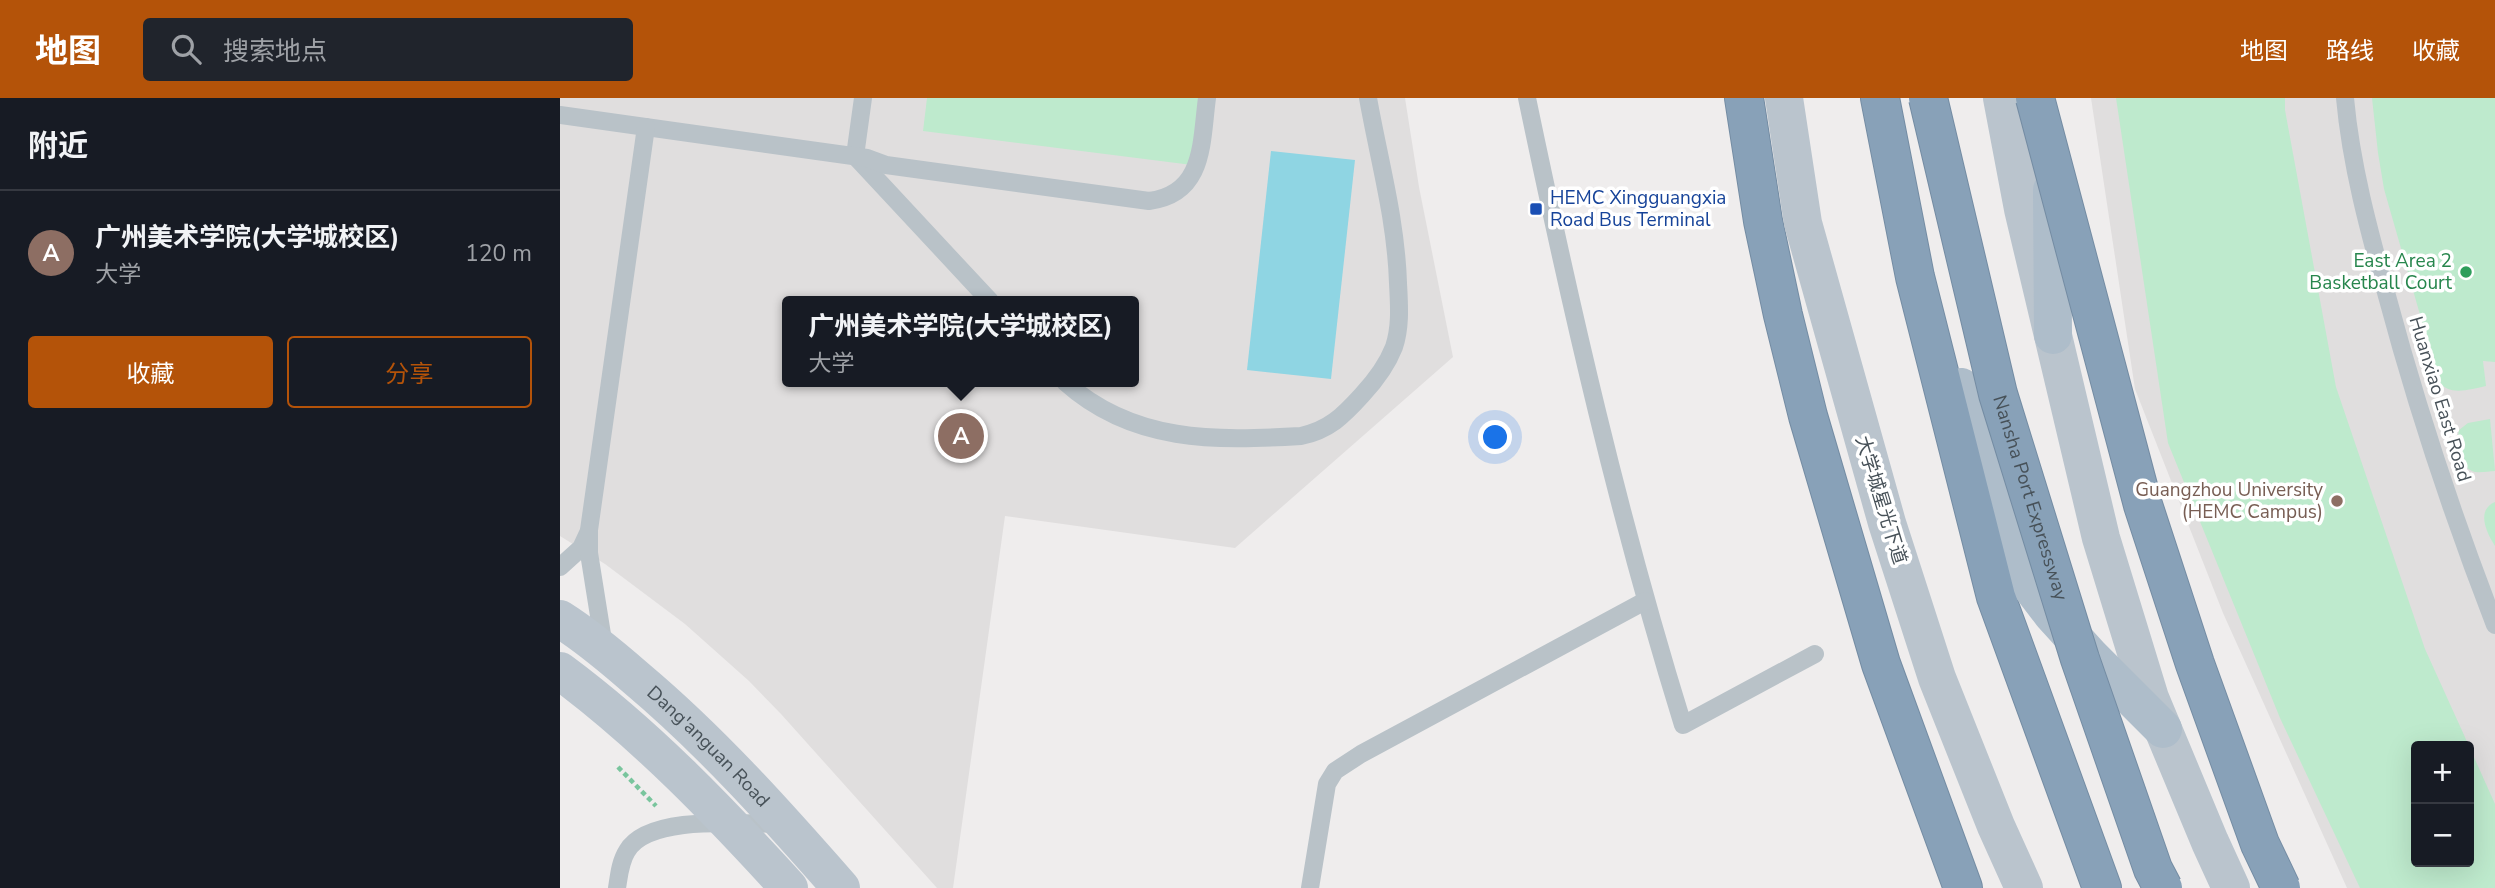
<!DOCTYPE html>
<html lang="zh">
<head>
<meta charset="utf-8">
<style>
	:root { --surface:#171b24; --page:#20242c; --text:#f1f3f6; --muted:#9ea1a6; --line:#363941; --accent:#b45309 }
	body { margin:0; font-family:"Nunito Sans","Noto Sans SC",sans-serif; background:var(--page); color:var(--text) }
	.controls { position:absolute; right:21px; bottom:21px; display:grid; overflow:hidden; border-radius:7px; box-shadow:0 7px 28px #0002 }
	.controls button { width:63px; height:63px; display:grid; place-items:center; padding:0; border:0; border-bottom:2px solid var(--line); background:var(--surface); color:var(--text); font:35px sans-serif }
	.you { position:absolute; left:936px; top:340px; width:24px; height:24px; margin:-18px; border:5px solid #fff; border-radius:50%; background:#1a73e8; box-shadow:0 0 0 10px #1a73e833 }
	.badge { display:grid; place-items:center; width:46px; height:46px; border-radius:50%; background:var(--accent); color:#fff; font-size:23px; font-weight:700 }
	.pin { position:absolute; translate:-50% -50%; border:4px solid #fff; box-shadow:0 2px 7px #0006 }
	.popup { position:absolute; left:222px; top:198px; width:357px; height:91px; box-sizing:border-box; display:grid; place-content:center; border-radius:7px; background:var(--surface); filter:drop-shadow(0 2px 5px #0005); font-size:23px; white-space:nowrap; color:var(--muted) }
	.popup b { font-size:26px; color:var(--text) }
	.popup::after { content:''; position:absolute; left:50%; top:100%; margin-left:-14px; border:14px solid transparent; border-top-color:var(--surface) }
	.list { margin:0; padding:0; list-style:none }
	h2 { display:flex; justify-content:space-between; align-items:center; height:91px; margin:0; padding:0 28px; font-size:30px }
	h2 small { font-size:23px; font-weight:400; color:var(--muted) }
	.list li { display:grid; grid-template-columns:46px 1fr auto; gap:21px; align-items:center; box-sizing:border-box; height:126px; padding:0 28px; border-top:2px solid var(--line) }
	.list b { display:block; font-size:26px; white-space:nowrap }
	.list p { margin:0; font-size:23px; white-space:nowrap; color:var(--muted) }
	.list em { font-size:23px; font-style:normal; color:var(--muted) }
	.actions { display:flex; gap:14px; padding:21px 28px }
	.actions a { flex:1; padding:16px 0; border:2px solid var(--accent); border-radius:7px; text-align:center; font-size:24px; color:var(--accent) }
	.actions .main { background:var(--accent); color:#fff }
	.icon { flex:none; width:38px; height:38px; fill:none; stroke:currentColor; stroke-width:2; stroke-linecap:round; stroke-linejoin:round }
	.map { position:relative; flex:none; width:1935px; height:790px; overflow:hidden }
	header { display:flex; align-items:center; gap:42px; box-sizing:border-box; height:98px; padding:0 35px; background:var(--accent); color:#fff }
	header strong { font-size:33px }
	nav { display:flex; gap:38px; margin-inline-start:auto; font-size:24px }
	.search { width:490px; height:63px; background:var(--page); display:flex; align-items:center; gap:18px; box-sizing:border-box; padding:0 24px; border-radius:7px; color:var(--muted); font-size:26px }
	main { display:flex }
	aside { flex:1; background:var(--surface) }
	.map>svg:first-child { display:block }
	.education { fill:#e0dede; fill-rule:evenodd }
	.green { fill:#beeacd }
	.water { fill:#8fd5e3 }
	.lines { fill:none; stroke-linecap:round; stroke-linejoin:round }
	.highway-casing { stroke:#748ca3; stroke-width:40 }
	.path { stroke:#79c59d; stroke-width:4.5; stroke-dasharray:5 3.5; stroke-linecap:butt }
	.lane { stroke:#b9c2c8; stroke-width:18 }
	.secondary { stroke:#bac4cd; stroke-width:38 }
	.primary { stroke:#aebdca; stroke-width:38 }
	.highway { stroke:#88a1b8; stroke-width:38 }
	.highway-bridge-casing { stroke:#748ca3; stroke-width:40; stroke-linecap:butt }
	.highway-bridge { stroke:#88a1b8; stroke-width:38 }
	.transit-dot { fill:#1a4fb4; stroke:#fff; stroke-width:2.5 }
	.leisure-dot { fill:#2e9e5b; stroke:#fff; stroke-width:2.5 }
	.education-dot { fill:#8d6e63; stroke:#fff; stroke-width:2.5 }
	.labels { text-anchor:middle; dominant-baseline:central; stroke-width:7; stroke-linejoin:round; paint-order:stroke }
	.transit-label { font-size:19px; fill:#164399; stroke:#fff; text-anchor:start }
	.leisure-label { font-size:19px; fill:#27864d; stroke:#fff; text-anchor:end }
	.street-label { font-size:19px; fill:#475158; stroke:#fff }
	.education-label { font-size:19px; fill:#785e54; stroke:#fff; text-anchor:end }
</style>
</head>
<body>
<header>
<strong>地图</strong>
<div class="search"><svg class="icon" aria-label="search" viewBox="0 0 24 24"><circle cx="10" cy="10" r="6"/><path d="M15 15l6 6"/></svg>搜索地点</div>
<nav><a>地图</a><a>路线</a><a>收藏</a></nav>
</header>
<main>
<aside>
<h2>附近<small></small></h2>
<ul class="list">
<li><span class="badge" style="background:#8d6e63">A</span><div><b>广州美术学院(大学城校区)</b><p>大学</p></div><em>120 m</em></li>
</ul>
<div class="actions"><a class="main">收藏</a><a>分享</a></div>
</aside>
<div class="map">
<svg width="1935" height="790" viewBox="0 0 1935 790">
	<rect width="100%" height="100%" fill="#efeded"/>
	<g class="education">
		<path d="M0 0H845L859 89 893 259 675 450 445 418 393 790H377L221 616 189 583 125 526 45 466 0 438ZM228 203H574V284H228Z"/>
		<path d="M1531 0H1935V790H1787L1663 515 1575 291ZM1856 648H1909V764H1856Z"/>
	</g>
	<g class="green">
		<polygon points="367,0 649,0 640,68 363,33"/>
		<polygon points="1556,0 1725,0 1725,12 1776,289 1865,551 1909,648 1856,648 1856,764 1909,764 1909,648 1935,706 1935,790 1800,790 1720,620 1608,345"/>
		<path d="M1812 0H1935V264L1923 263 1926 288C1911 291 1888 299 1879 283L1824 91 1818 55Z"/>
		<path d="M1930 321 1935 373C1928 373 1919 376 1912 373 1900 368 1896 343 1899 332L1908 325Z"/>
		<path d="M1935 404V448C1926 434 1916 412 1935 404Z"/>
	</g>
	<polygon class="water" points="711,53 795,62 771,281 687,272"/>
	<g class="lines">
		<defs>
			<g id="highway">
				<polyline points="1184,0 1203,123 1223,217 1248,318 1321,566 1403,790"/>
				<polyline points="1320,0 1355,179 1436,499 1542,790"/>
			</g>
		</defs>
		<use href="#highway" class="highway-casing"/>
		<polyline class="path" points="58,669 96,708"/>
		<g class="lane">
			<polyline points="303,0 295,58 430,203"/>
			<path d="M967 0C1011 211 1059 421 1123 627L1255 556"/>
			<path d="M1785 0C1791 67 1809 133 1827 198 1857 310 1893 419 1935 527"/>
			<path d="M0 17 307 60 326 67 589 103C645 96 641 44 647 0"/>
			<path d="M505 284C573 345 655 343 741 338 769 332 783 318 802 297 815 283 827 267 834 249 841 228 839 206 838 185 836 121 819 62 808 0"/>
			<polyline points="0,469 21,450 28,435"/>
			<polyline points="44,549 29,455 29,432 86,29"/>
			<path d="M57 790C59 778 60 764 67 753 88 716 183 726 221 726"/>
			<polyline points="750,790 767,686 775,673 801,656 1085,503"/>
		</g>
		<g class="secondary">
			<polyline points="1224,0 1243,125 1327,425 1377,580 1436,728 1464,790"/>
			<polyline points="1442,0 1463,111 1541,440 1590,600 1650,744 1671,790"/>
			<path id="s1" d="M0 521C27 538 52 559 76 580 151 643 216 716 281 790"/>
			<path d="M0 573C85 636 158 712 229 790"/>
		</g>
		<g class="primary">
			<polyline points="1492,92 1493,237"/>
			<polyline points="1401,289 1442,427 1466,482 1492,516 1531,559 1603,631"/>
		</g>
		<use href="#highway" class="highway"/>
		<defs>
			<g id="highway-bridge">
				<path id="s2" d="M1368 0 1438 296 1520 561 1593 771 1603 790"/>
				<polyline points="1475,0 1583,407 1635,566 1700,746 1721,790"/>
			</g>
		</defs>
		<use href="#highway-bridge" class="highway-bridge-casing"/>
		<use href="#highway-bridge" class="highway-bridge"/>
	</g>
	<rect class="transit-dot" x="969" y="104" width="14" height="14" rx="3.5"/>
	<circle class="leisure-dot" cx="1906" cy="174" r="7"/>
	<circle class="education-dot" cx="1777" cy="403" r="7"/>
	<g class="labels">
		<g class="transit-label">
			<text x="990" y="100">HEMC Xingguangxia<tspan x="990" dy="22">Road Bus Terminal</tspan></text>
		</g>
		<g class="leisure-label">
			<text x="1892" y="163">East Area 2<tspan x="1892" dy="22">Basketball Court</tspan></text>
		</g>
		<g class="street-label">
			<text transform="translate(1880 301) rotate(73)">Huanxiao East Road</text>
			<text stroke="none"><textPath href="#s2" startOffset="413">Nansha Port Expressway</textPath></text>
			<text transform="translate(1321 402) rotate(73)">大学城星光下道</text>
			<text stroke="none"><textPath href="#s1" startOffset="196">Dang'anguan Road</textPath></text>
		</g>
		<g class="education-label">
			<text x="1763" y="392">Guangzhou University<tspan x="1763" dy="22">(HEMC Campus)</tspan></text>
		</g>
	</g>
</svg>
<div class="controls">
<button>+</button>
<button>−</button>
</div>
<div class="you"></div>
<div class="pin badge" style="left:401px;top:338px;background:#8d6e63">A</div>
<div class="popup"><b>广州美术学院(大学城校区)</b>大学</div>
</div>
</main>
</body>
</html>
